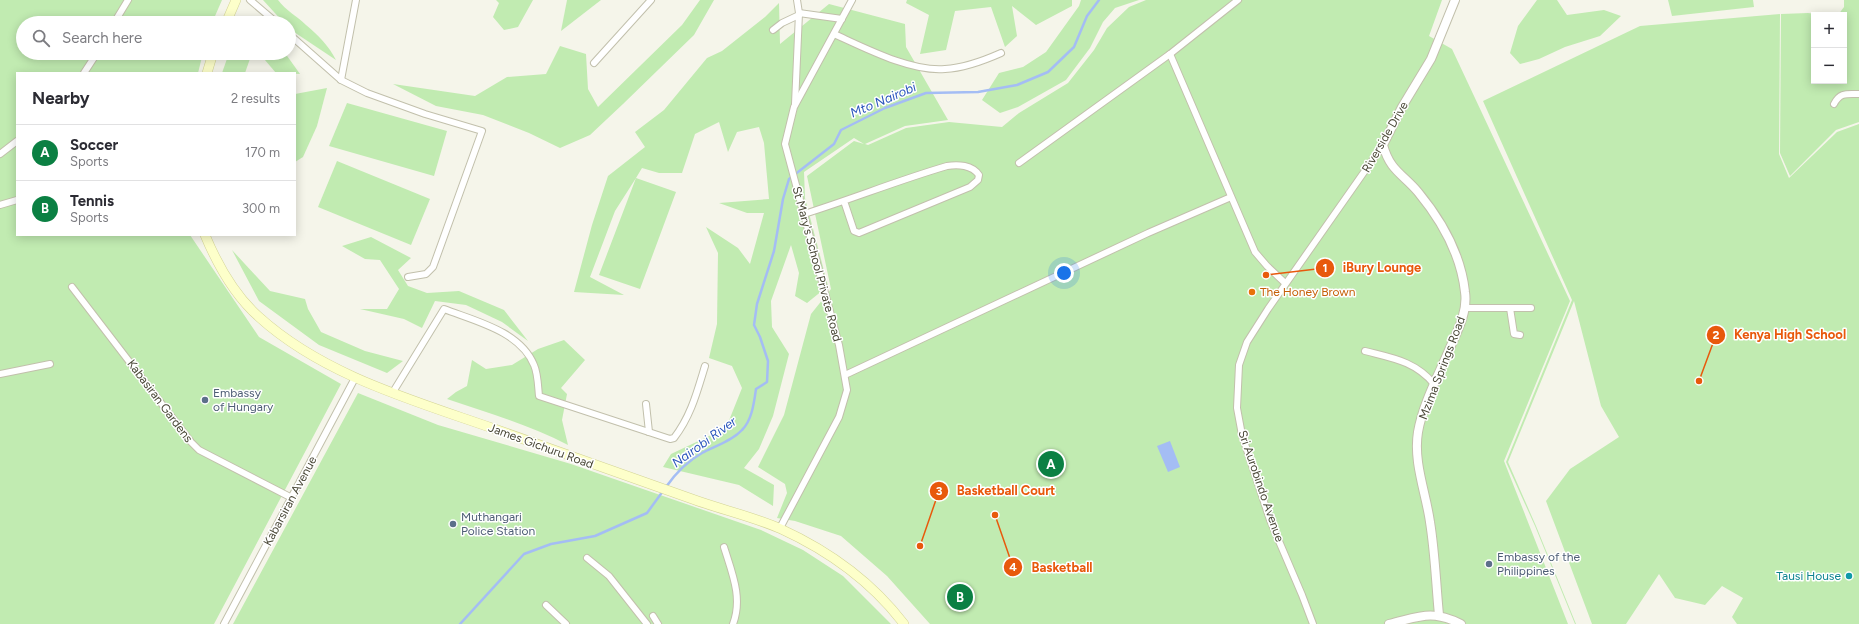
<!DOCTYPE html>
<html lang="en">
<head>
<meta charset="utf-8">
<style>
	:root { --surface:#fff; --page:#f7f7f7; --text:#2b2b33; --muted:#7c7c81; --line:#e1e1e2; --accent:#0b8043 }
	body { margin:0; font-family:Figtree,sans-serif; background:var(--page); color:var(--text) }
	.controls { position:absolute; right:12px; top:12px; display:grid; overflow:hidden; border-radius:0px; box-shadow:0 2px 10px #0003 }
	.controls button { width:36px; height:36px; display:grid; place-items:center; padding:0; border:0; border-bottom:1px solid var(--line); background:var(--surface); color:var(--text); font:20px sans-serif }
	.you { position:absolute; left:1064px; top:273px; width:14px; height:14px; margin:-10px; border:3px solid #fff; border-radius:50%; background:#1a73e8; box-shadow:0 0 0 6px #1a73e833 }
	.badge { display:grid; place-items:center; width:26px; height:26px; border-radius:50%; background:var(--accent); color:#fff; font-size:13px; font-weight:700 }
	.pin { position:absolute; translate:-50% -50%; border:2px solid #fff; box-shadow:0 1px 4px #0006 }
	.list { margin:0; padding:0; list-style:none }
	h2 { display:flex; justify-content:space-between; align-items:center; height:52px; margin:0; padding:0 16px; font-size:17px }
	h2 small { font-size:13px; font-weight:400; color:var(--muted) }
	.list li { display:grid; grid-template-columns:26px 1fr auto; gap:12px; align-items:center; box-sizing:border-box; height:56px; padding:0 16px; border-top:1px solid var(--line) }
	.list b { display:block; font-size:15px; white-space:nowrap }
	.list p { margin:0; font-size:13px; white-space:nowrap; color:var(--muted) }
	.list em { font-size:13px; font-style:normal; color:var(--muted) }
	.icon { flex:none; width:22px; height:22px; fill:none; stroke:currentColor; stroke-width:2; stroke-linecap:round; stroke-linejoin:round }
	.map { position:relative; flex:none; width:1859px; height:624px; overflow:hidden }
	.search { position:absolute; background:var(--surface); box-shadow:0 2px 10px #0003; left:16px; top:16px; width:280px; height:44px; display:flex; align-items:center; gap:10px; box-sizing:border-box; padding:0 14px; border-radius:22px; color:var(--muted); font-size:15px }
	.panel { position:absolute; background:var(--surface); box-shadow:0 2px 10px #0003; left:16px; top:72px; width:280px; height:164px; border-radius:0px }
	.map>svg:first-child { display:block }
	.green { fill:#c1ebb1 }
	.water { fill:#a4bdf4 }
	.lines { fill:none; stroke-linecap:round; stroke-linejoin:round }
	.stream { stroke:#a4bdf4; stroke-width:2.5 }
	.minor-casing { stroke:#c2c0ac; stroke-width:8 }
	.tertiary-casing { stroke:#c2c0ac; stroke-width:10 }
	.secondary-casing { stroke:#d3d496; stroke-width:10 }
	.minor { stroke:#fff; stroke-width:6 }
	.tertiary { stroke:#fff; stroke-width:8 }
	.secondary { stroke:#fdffca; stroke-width:9 }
	.food-dot { fill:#e8710a; stroke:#fff; stroke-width:1.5 }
	.service-dot { fill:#5c6f8a; stroke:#fff; stroke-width:1.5 }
	.culture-dot { fill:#0f9aa8; stroke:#fff; stroke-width:1.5 }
	.labels { text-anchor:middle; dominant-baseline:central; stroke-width:3; stroke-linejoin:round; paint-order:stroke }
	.street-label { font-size:12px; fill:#4a4837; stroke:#fff }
	.food-label { font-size:12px; fill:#c56008; stroke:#fff; text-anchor:start }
	.service-label { font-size:12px; fill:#4e5e75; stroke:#fff; text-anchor:start }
	.culture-label { font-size:12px; fill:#0d838f; stroke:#fff; text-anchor:end }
	.water-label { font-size:13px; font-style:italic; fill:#2a55bc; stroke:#fff }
	.leader { fill:none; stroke:#e8590c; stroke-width:1.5 }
	.callout-dot { fill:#e8590c; stroke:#fff; stroke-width:1.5 }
	.mark-label { font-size:12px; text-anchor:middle; font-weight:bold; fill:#fff }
	.callout-label { font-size:13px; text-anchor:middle; font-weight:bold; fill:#e8590c; stroke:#fff; stroke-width:3; stroke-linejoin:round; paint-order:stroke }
</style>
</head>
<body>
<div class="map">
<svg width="1859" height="624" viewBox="0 0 1859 624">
	<rect width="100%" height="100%" fill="#f5f5ea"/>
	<g class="green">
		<polygon points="0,0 222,0 212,23 23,23 23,53 203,53 198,73 17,73 17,235 190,235 259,337 341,384 214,624 0,624"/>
		<path d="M263 0H278C286 11 297 16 306 25 318 35 329 46 336 60L291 30 289 23H284Z"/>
		<polygon points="496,0 533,0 518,27 504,30 493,17 499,3"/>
		<polygon points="567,0 601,0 561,31"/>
		<polygon points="700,0 714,0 694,35 623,104 590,135 560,148 529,133 483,115 436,106 393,84 475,96 507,77 546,74 560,46 586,54 588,89 598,107 682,25"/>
		<polygon points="907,0 1072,0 1072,6 1036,25 1012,6 1017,36 1005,47 991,7 955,11 946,50 920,54 929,15 906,3"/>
		<polygon points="1081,0 1139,0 1115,8 1103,22 1090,48 1066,80 1018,107 1000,113 982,100 999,73 1023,67 1046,52 1079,6"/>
		<polygon points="1146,0 1442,0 1429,36 1452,49 1570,301 1504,461 1568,624 930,624 887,576 841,536 795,521 777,518 787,493 785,484 758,467 784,415 811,314 831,289 807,176 854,141 864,144 854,138 804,172 805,198 828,286 807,303 795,296 799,273 791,245 771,301 772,327 789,354 773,416 759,449 744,468 774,485 773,506 739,485 663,467 671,454 726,428 742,388 732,366 709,358 717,324 718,253 706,227 738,248 750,264 764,213 747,213 719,203 769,199 764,143 759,127 737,132 728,152 719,122 695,134 682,173 659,173 642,168 636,178 676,192 640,289 599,275 636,178 615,211 590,277 624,295 574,292 592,225 608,176 645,147 635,132 664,110 707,58 722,51 765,17 779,3 780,44 829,4 905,24 906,47 948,120 905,126 865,144 868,145 906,128 949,122 1002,127 1019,113 1068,83 1094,50 1107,28 1129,7"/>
		<polygon points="1537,0 1557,0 1567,15 1604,10 1621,16 1600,36 1565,47 1539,59 1520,64 1510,53 1518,26"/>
		<polygon points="1668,0 1753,0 1754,7 1672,16"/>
		<polygon points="1844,0 1859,0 1859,122 1836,130 1790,176 1780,153 1781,14 1808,13 1825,15 1814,15 1814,81 1844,81 1844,15 1838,15 1844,7"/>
		<polygon points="1780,14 1779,154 1789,178 1837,132 1859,124 1859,624 1737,624 1732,617 1743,598 1722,586 1705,605 1675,598 1659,574 1626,624 1592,624 1546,501 1570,469 1619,437 1601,406 1574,301 1508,462 1536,526 1576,624 1575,624 1535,526 1506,462 1572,300 1483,101 1640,26"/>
		<polygon points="229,53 252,53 245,73 222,73"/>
		<polygon points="259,53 285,53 300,74 276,73"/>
		<polygon points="327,88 317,126 303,157 295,162 295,94"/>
		<polygon points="347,103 447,131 434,176 329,146"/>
		<polygon points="337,161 430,199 411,245 318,207"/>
		<polygon points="371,237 411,258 398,270 408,286 427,293 459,291 504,310 528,341 502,322 466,305 435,301 422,328 404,319 360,309 387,309 399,289 380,260 365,259 342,246"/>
		<polygon points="232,250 270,291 305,299 308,309 321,332 365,351 403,361 387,373 319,345 259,301"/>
		<path d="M564 340 585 360 561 388 567 394 562 420 568 445C530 425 488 413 447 399L456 392 467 386 472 360 486 369 512 365 538 349Z"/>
		<polygon points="358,393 438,425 571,464 761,530 803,550 843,576 891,624 233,624"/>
	</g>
	<polygon class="water" points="1170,441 1180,467 1168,472 1157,446"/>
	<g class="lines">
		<g class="stream">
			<path d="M666 487C675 474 688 461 702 453 715 446 732 441 742 430 752 420 754 403 756 389L767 382 768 361 760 337 754 325 757 304 774 251 783 199 789 179 834 144 841 130 885 108 926 93 978 92 1017 85 1048 72 1074 47 1087 16 1099 0"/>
			<polyline points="460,624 524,554 551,544 595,536 647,513 663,491"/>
		</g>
		<defs>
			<g id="minor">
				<polyline points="250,0 277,23"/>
				<polyline points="799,13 842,19"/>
				<polyline points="114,23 128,0"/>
				<polyline points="773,30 782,23 799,15"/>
				<polyline points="289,34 341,80 367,93 425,114 482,131 433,267 426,274 408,277"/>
				<path d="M834 34C865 48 911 72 945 69 965 68 983 61 1001 53"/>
				<polyline points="1170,54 1255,252 1267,266 1285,283"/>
				<polyline points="594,63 651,0"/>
				<polyline points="84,73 97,53"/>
				<polyline points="341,80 356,0"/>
				<polyline points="795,104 799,13 797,0"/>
				<path d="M1834 104C1840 92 1847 94 1859 94"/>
				<polyline points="0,154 17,141"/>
				<polyline points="1019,163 1170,54 1238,0"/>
				<polyline points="0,205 17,200"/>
				<path d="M804 214C852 199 899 180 947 166 958 164 972 165 979 175L978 180 970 187 859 233 854 231 844 201"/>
				<polyline points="72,287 191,442 199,450 292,498"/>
				<polyline points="1464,308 1531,308"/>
				<polyline points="1510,308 1514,334 1520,335"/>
				<path d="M1365 351C1392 358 1415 361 1434 384"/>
				<polyline points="0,374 50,364"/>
				<polyline points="845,375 1148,233 1231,197"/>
				<path d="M393 392 444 309C475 321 520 331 534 365 538 374 538 387 539 396L670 439 674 438C691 416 697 392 705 366"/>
				<polyline points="646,404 649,432"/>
				<polyline points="780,528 839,417 847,390 839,345 785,144 794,107 852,0"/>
				<path d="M724 547C732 573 743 598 733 624"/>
				<polyline points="587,558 609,576 647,624"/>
				<polyline points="546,605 566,624"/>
				<polyline points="653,616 658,624"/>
				<polyline points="224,624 355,378"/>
				<polyline points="1313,624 1302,595 1270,520 1242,435 1237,408 1239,365 1247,342 1268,309 1383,145"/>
			</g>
			<g id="tertiary">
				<path d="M1439 615C1436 584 1435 553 1430 522 1426 493 1413 462 1418 432 1423 404 1438 376 1449 350 1457 332 1468 312 1465 292 1461 255 1442 221 1418 192 1403 174 1390 171 1383 145L1402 107 1431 59 1455 0"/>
				<path d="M1389 624C1419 617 1431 609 1461 624"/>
			</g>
			<g id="secondary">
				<polyline points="226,23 236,0"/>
				<polyline points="207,73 213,53"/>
				<path d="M205 235C218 266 234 295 259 317 323 375 412 400 492 428 560 452 627 476 695 500 723 510 754 517 781 529 829 551 872 582 904 624"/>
			</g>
		</defs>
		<use href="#minor" class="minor-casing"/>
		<use href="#tertiary" class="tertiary-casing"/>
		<use href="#secondary" class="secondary-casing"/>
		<use href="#minor" class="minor"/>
		<use href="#tertiary" class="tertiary"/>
		<use href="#secondary" class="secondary"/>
	</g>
	<circle class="food-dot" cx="1252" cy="292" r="4"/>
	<g class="service-dot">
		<circle cx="205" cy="400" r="4"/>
		<circle cx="453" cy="524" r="4"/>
		<circle cx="1489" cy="564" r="4"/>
	</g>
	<circle class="culture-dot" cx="1849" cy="576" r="4"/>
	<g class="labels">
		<g class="street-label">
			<text transform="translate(1385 137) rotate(-60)">Riverside Drive</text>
			<text transform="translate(817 264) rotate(75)">St Mary's School Private Road</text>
			<text transform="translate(1442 368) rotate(-69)">Mzima Springs Road</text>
			<text transform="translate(160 401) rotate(53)">Kabasiran Gardens</text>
			<text transform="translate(541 446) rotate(20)">James Gichuru Road</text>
			<text transform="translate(1261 486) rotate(71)">Sri Aurobindo Avenue</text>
			<text transform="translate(290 501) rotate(-62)">Kabarsiran Avenue</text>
		</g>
		<g class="food-label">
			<text x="1260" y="292">The Honey Brown</text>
		</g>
		<g class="service-label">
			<text x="213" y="393">Embassy<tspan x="213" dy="14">of Hungary</tspan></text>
			<text x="461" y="517">Muthangari<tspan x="461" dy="14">Police Station</tspan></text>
			<text x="1497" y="557">Embassy of the<tspan x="1497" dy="14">Philippines</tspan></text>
		</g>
		<g class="culture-label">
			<text x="1841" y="576">Tausi House</text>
		</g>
		<g class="water-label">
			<text transform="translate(883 100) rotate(-23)">Mto Nairobi</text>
			<text transform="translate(704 442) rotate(-36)">Nairobi River</text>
		</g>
	</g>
	<path class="leader" d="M1266 275L1325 268M1699 381L1716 335M920 546L939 491M995 515L1013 567"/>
	<g class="callout-dot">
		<circle cx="1266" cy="275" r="4"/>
		<circle cx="1699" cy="381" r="4"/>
		<circle cx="920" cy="546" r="4"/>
		<circle cx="995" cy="515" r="4"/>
		<circle cx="1325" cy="268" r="10"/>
		<circle cx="1716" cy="335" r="10"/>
		<circle cx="939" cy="491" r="10"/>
		<circle cx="1013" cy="567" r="10"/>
	</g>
	<g class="mark-label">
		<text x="1325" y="272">1</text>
		<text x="1716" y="339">2</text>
		<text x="939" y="495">3</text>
		<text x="1013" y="571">4</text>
	</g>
	<g class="callout-label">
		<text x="1382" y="272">iBury Lounge</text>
		<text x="1790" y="339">Kenya High School</text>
		<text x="1006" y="495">Basketball Court</text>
		<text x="1062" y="572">Basketball</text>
	</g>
</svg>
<div class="controls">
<button>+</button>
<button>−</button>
</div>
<div class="you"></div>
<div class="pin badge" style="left:1051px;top:464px">A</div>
<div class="pin badge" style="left:960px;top:597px">B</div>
<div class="search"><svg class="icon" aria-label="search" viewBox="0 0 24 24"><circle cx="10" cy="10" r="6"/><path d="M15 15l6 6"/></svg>Search here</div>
<section class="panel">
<h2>Nearby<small>2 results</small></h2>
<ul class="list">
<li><span class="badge">A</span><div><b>Soccer</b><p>Sports</p></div><em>170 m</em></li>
<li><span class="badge">B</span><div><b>Tennis</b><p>Sports</p></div><em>300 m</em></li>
</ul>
</section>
</div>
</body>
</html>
